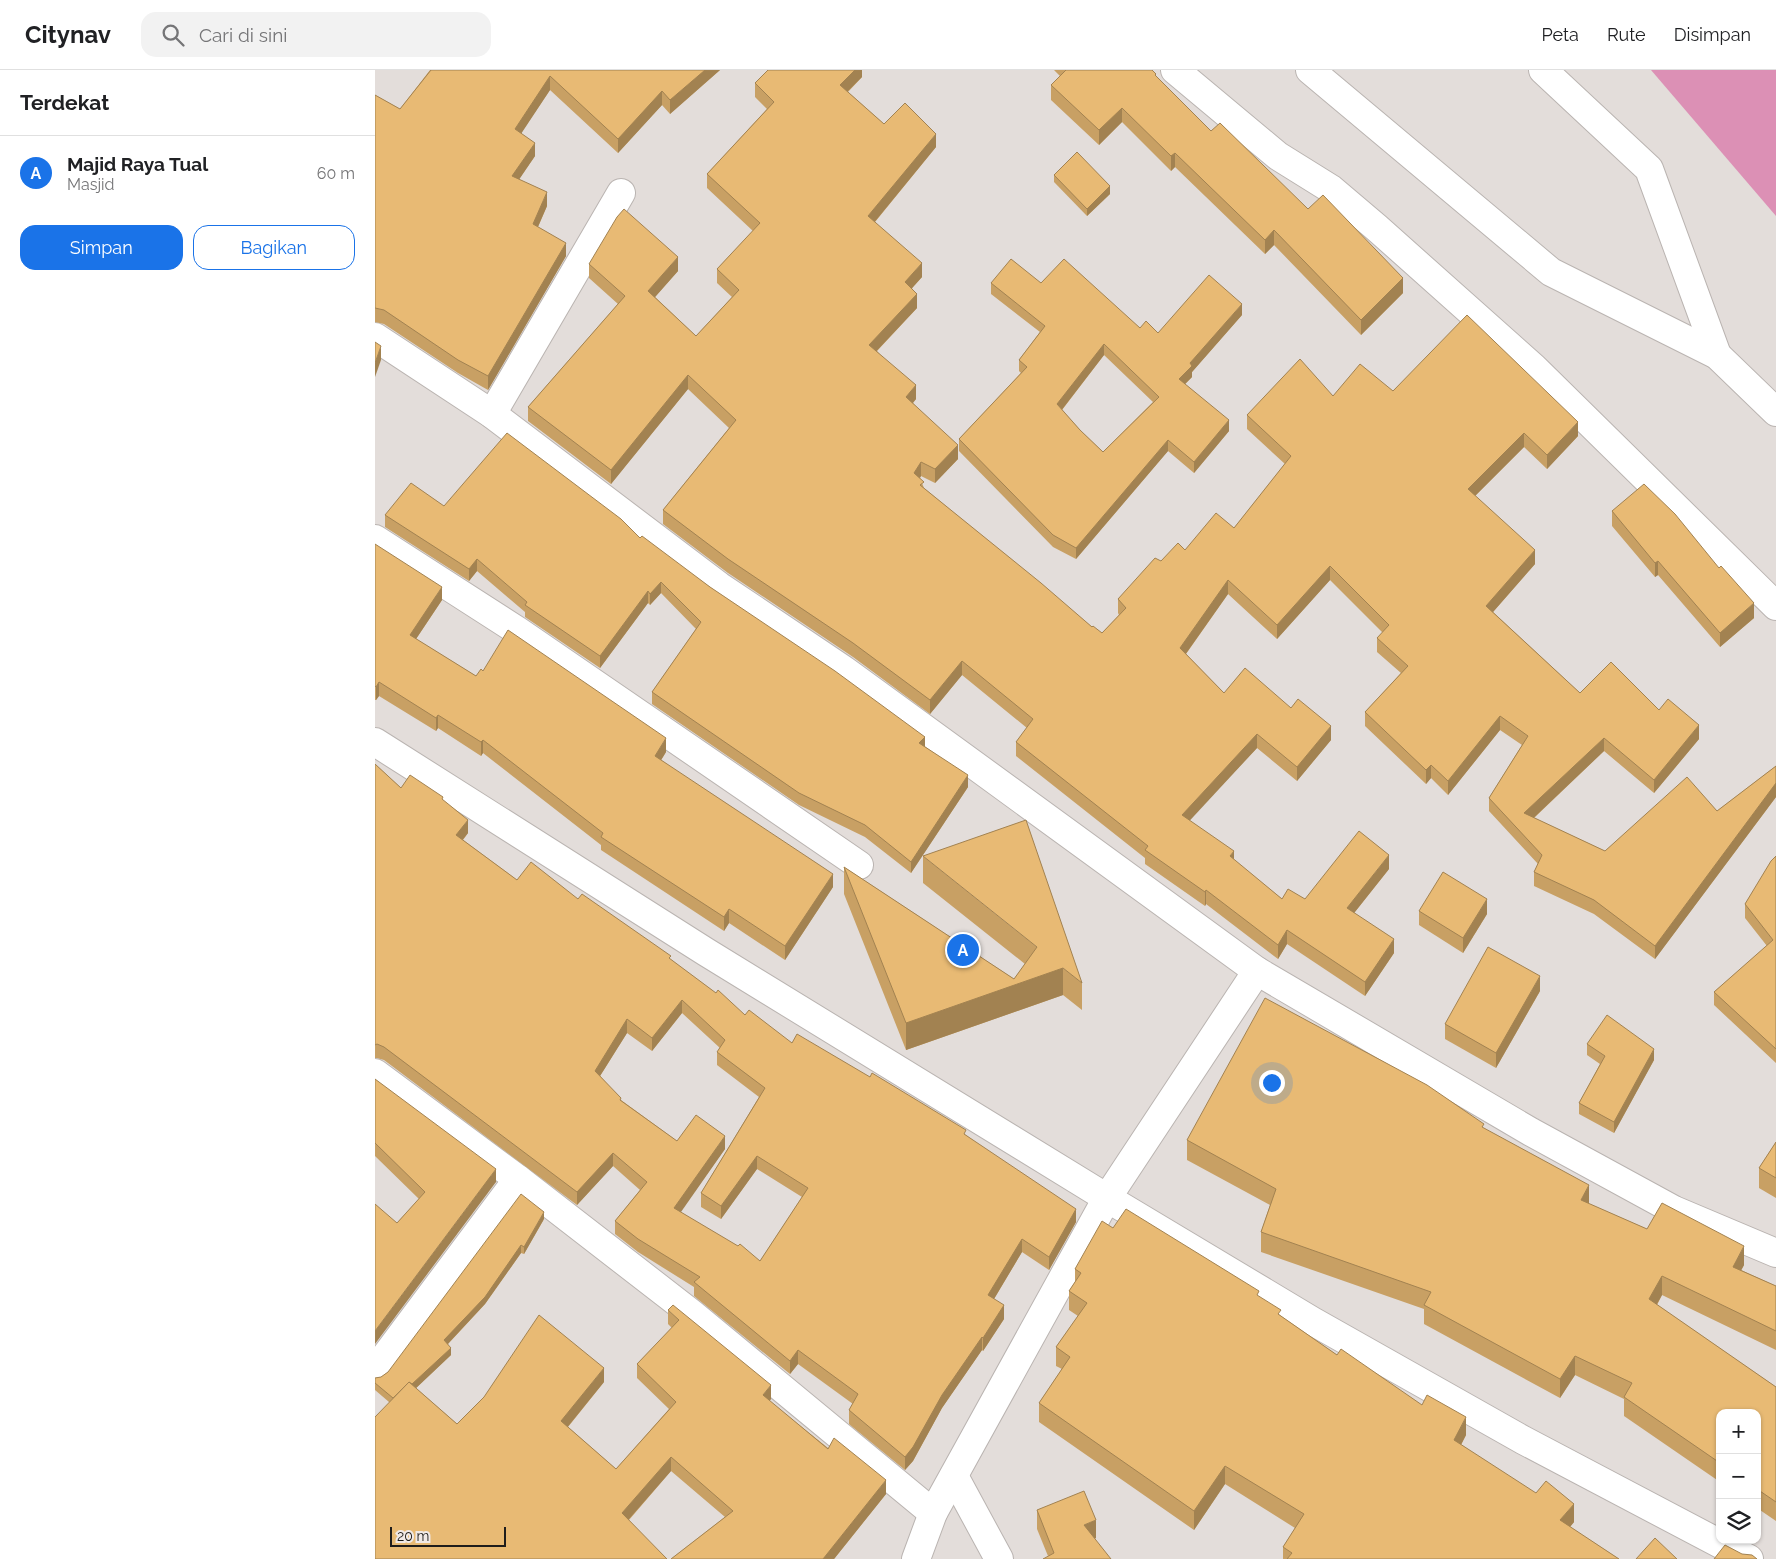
<!DOCTYPE html>
<html lang="id">
<head>
<meta charset="utf-8">
<style>
	:root { --surface:#fff; --page:#f2f2f2; --text:#202124; --muted:#757577; --line:#e0e0e0; --accent:#1a73e8 }
	body { margin:0; font-family:Raleway,sans-serif; background:var(--page); color:var(--text) }
	.controls { position:absolute; right:15px; bottom:15px; display:grid; overflow:hidden; border-radius:10px; box-shadow:0 1px 4px #0004 }
	.controls button { width:45px; height:45px; display:grid; place-items:center; padding:0; border:0; border-bottom:1px solid var(--line); background:var(--surface); color:var(--text); font:25px sans-serif }
	.scale { position:absolute; left:15px; bottom:12px; width:116px; box-sizing:border-box; padding-left:5px; border:2px solid #1f1d1b; border-top:0; font-size:14px; line-height:18px; white-space:nowrap; color:#1f1d1b; -webkit-text-stroke:4px #f1eae7; paint-order:stroke }
	.you { position:absolute; left:896px; top:1012px; width:18px; height:18px; margin:-12px; border:4px solid #fff; border-radius:50%; background:#1a73e8; box-shadow:0 0 0 8px #1a73e833 }
	.badge { display:grid; place-items:center; width:32px; height:32px; border-radius:50%; background:var(--accent); color:#fff; font-size:16px; font-weight:700 }
	.pin { position:absolute; translate:-50% -50%; border:2px solid #fff; box-shadow:0 1px 5px #0006 }
	.list { margin:0; padding:0; list-style:none }
	h2 { display:flex; justify-content:space-between; align-items:center; height:65px; margin:0; padding:0 20px; font-size:21px }
	h2 small { font-size:16px; font-weight:400; color:var(--muted) }
	.list li { display:grid; grid-template-columns:32px 1fr auto; gap:15px; align-items:center; box-sizing:border-box; height:75px; padding:0 20px; border-top:1px solid var(--line) }
	.list b { display:block; font-size:19px; white-space:nowrap }
	.list p { margin:0; font-size:16px; white-space:nowrap; color:var(--muted) }
	.list em { font-size:16px; font-style:normal; color:var(--muted) }
	.actions { display:flex; gap:10px; padding:15px 20px }
	.actions a { flex:1; padding:11px 0; border:1px solid var(--accent); border-radius:15px; text-align:center; font-size:18px; color:var(--accent) }
	.actions .main { background:var(--accent); color:#fff }
	.icon { flex:none; width:28px; height:28px; fill:none; stroke:currentColor; stroke-width:2; stroke-linecap:round; stroke-linejoin:round }
	.map { position:relative; flex:none; width:1401px; height:1489px; overflow:hidden }
	header { display:flex; align-items:center; gap:30px; box-sizing:border-box; height:70px; padding:0 25px; background:var(--surface); border-bottom:1px solid var(--line) }
	header strong { font-size:24px }
	nav { display:flex; gap:28px; margin-inline-start:auto; font-size:18px }
	.search { width:350px; height:45px; background:var(--page); display:flex; align-items:center; gap:12px; box-sizing:border-box; padding:0 18px; border-radius:15px; color:var(--muted); font-size:19px }
	main { display:flex }
	aside { flex:1; background:var(--surface) }
	.map>svg:first-child { display:block }
	.water { fill:#dc90b5 }
	.lines { fill:none; stroke-linecap:round; stroke-linejoin:round }
	.minor-casing { stroke:#bab4b1; stroke-width:30 }
	.highway-casing { stroke:#bab4b1; stroke-width:30 }
	.minor { stroke:#fff; stroke-width:28 }
	.highway { stroke:#fff; stroke-width:28 }
	.wall { fill:#c8a064; fill-rule:evenodd }
	.shaded-wall { fill:#a28251 }
	.building { fill:#e8ba74; stroke:#a28251; fill-rule:evenodd }
</style>
</head>
<body>
<header>
<strong>Citynav</strong>
<div class="search"><svg class="icon" aria-label="search" viewBox="0 0 24 24"><circle cx="10" cy="10" r="6"/><path d="M15 15l6 6"/></svg>Cari di sini</div>
<nav><a>Peta</a><a>Rute</a><a>Disimpan</a></nav>
</header>
<main>
<aside>
<h2>Terdekat<small></small></h2>
<ul class="list">
<li><span class="badge">A</span><div><b>Majid Raya Tual</b><p>Masjid</p></div><em>60 m</em></li>
</ul>
<div class="actions"><a class="main">Simpan</a><a>Bagikan</a></div>
</aside>
<div class="map">
<svg width="1401" height="1489" viewBox="0 0 1401 1489">
	<rect width="100%" height="100%" fill="#e3ddda"/>
	<polygon class="water" points="1276,0 1401,0 1401,146"/>
	<g class="lines">
		<defs>
			<g id="minor">
				<polyline points="800,0 903,86 956,119 1002,158 1159,298 1401,536"/>
				<polyline points="935,0 1176,202 1342,285 1401,342"/>
				<polyline points="1168,0 1274,99 1342,285"/>
				<polyline points="0,267 117,344 344,516 469,600 882,901 732,1128"/>
				<polyline points="117,344 246,123"/>
				<polyline points="0,469 143,561 484,795"/>
				<polyline points="882,901 1156,1062 1299,1140 1401,1183"/>
				<polyline points="0,1003 143,1109 316,1243 558,1443"/>
				<polyline points="0,1300 143,1109"/>
				<polyline points="579,1406 624,1489"/>
			</g>
			<g id="highway">
				<polyline points="0,672 331,882 732,1128 939,1252 1148,1370 1374,1489"/>
				<polyline points="541,1489 558,1443 732,1128"/>
			</g>
		</defs>
		<use href="#minor" class="minor-casing"/>
		<use href="#highway" class="highway-casing"/>
		<use href="#minor" class="minor"/>
		<use href="#highway" class="highway"/>
	</g>
	<g class="wall">
		<polygon points="55,0 345,0 295,44 287,35 243,83 175,20 146,63 160,86 144,109 172,136 163,157 191,186 113,320 83,303 9,254 0,252 0,25 25,39"/>
		<polygon points="487,0 487,7 473,22 509,54 561,77 500,152 547,207 537,218 542,238 502,281 541,329 538,333 583,389 560,413 546,406 545,408 549,418 717,557 727,563 744,545 743,543 743,529 786,491 859,458 910,394 872,359 872,345 958,326 1018,321 1203,366 1172,399 1149,377 1100,426 1160,494 1118,542 1205,623 1284,640 1324,669 1279,723 1229,681 1159,748 1230,781 1342,741 1401,696 1401,727 1280,889 1219,844 1159,816 1159,802 1163,794 1114,741 1114,728 1147,675 1125,660 1073,725 1056,708 1051,714 990,656 990,642 1026,603 1002,582 1002,568 1008,563 955,510 902,569 853,524 811,584 849,623 916,638 956,670 922,711 882,678 814,750 859,790 907,829 930,829 1014,799 979,843 1019,883 990,926 912,874 903,889 831,834 830,836 770,794 770,788 641,686 641,672 652,658 587,605 555,644 478,587 353,503 288,454 288,440 354,358 313,319 236,414 153,351 153,337 243,234 214,208 214,194 303,201 280,227 321,266 357,227 342,213 342,199 378,161 332,118 332,104 392,39 380,27 380,13"/>
		<polygon points="679,0 777,0 781,6 836,61 933,139 1028,223 986,265 899,175 890,184 800,97 796,101 747,52 724,75 676,30 676,15 685,6"/>
		<polygon points="679,105 735,124 712,146 679,112"/>
		<path d="M616 213H666L765 258 783 263 867 245 817 302V307L810 314 854 361 819 403 793 381 701 489 678 477 584 381V369L646 303 644 301V290L665 262 616 224ZM729 285 778 332 728 382 705 360 687 340Z"/>
		<polygon points="69,436 265,468 335,517 550,677 593,717 536,803 490,767 424,735 277,634 277,622 321,559 286,523 275,535 273,533 225,598 150,547 150,542 102,501 94,511 10,457 10,445"/>
		<polygon points="1237,441 1344,498 1379,548 1345,577 1283,505 1280,507 1237,456"/>
		<polygon points="0,474 67,530 41,569 101,606 108,601 291,682 286,690 458,817 410,890 354,853 349,861 226,780 226,775 108,683 106,686 63,658 61,661 4,626 1,630 0,630"/>
		<path d="M0 694 26 718 68 730 93 763 88 770 142 810 203 829 296 890 370 945 417 973 591 1065 701 1152 674 1200 647 1182 619 1229 629 1249 608 1281 607 1280 567 1338 538 1391 530 1400 474 1354V1340L478 1334 423 1294 415 1304 319 1226V1217L263 1182 240 1164V1151L265 1120 238 1096 202 1135 9 990 2 988H0ZM307 943 345 978 342 982V995L384 1027 326 1123V1137L346 1149 382 1099 427 1127 385 1191 305 1142 350 1079 302 1071 246 1030 225 1006 252 963 277 981Z"/>
		<polygon points="548,786 707,913 707,940 688,925 531,980 469,824 469,797 639,909 650,894 548,813"/>
		<polygon points="1401,786 1401,993 1339,935 1339,922 1392,876 1370,848 1370,834"/>
		<polygon points="1044,841 1112,844 1088,883 1044,855"/>
		<polygon points="1165,921 1121,998 1070,969 1070,954"/>
		<polygon points="1212,974 1279,990 1239,1063 1204,1044 1204,1033 1225,994 1212,985"/>
		<polygon points="0,1009 121,1112 22,1153 44,1129 0,1086"/>
		<polygon points="1109,1058 1214,1134 1272,1159 1369,1195 1366,1200 1401,1216 1401,1280 1287,1225 1282,1235 1401,1317 1401,1451 1382,1438 1382,1343 1345,1343 1345,1412 1249,1346 1249,1329 1200,1305 1185,1328 1049,1254 1049,1239 886,1182 886,1162 895,1135 812,1090 812,1070"/>
		<polygon points="1401,1072 1401,1128 1384,1118 1384,1098"/>
		<polygon points="169,1149 149,1184 146,1183 110,1234 73,1274 76,1285 41,1318 82,1354 229,1312 193,1357 241,1399 294,1339 262,1308 262,1294 297,1258 293,1254 293,1240 396,1329 394,1331 511,1424 459,1489 296,1489 350,1447 296,1401 254,1450 14,1332 0,1320 0,1308 6,1307 13,1302"/>
		<polygon points="738,1158 884,1227 906,1246 962,1285 1091,1365 1086,1375 1199,1452 1195,1457 1244,1489 908,1489 908,1477 920,1458 850,1414 819,1460 664,1352 664,1333 687,1299 681,1296 681,1277 703,1246 694,1240 694,1221 700,1212 700,1199"/>
		<polygon points="662,1440 721,1468 673,1486 662,1459"/>
	</g>
	<g class="shaded-wall">
		<polygon points="330,0 345,0 295,44 295,30"/>
		<polygon points="480,0 487,0 487,7 465,29 465,15"/>
		<polygon points="175,6 175,20 140,73 140,59"/>
		<polygon points="287,21 287,35 243,83 243,69"/>
		<polygon points="747,38 747,52 724,75 724,60"/>
		<polygon points="561,64 561,77 493,160 493,146"/>
		<polygon points="160,73 160,86 137,120 137,106"/>
		<polygon points="800,83 800,97 796,101 796,86"/>
		<polygon points="735,116 735,124 712,146 712,139"/>
		<polygon points="172,122 172,136 158,168 158,154"/>
		<polygon points="899,160 899,175 890,184 890,170"/>
		<polygon points="191,173 191,186 113,320 113,306"/>
		<polygon points="303,187 303,201 273,235 273,221"/>
		<polygon points="547,193 547,207 530,226 530,212"/>
		<polygon points="1028,208 1028,223 986,265 986,250"/>
		<polygon points="542,224 542,238 494,289 494,275"/>
		<polygon points="867,234 867,245 817,302 817,307 804,320 804,309 815,293"/>
		<polygon points="729,274 729,285 682,346 682,334"/>
		<polygon points="6,276 6,290 0,307 0,293"/>
		<polygon points="313,305 313,319 236,414 236,400"/>
		<polygon points="541,315 541,329 531,341 531,327"/>
		<polygon points="854,350 854,361 819,403 819,392"/>
		<polygon points="1203,352 1203,366 1172,399 1172,385"/>
		<polygon points="1149,363 1149,377 1093,433 1093,419"/>
		<polygon points="793,370 793,381 701,489 701,478"/>
		<polygon points="583,375 583,389 560,413 560,399"/>
		<polygon points="546,392 546,406 539,417 539,403"/>
		<polygon points="1160,480 1160,494 1111,550 1111,536"/>
		<polygon points="102,489 102,501 94,511 94,499"/>
		<polygon points="1283,491 1283,505 1280,507 1280,493"/>
		<polygon points="955,496 955,510 902,569 902,555"/>
		<polygon points="853,510 853,524 805,592 805,578"/>
		<polygon points="286,512 286,523 275,535 275,524"/>
		<polygon points="67,517 67,530 35,578 35,565"/>
		<polygon points="273,521 273,533 225,598 225,586"/>
		<polygon points="1379,533 1379,548 1345,577 1345,563"/>
		<polygon points="587,591 587,605 555,644 555,630"/>
		<polygon points="4,612 4,626 1,630 1,617"/>
		<polygon points="63,645 63,658 61,661 61,648"/>
		<polygon points="1125,646 1125,660 1073,725 1073,711"/>
		<polygon points="1324,655 1324,669 1279,723 1279,710"/>
		<polygon points="956,656 956,670 922,711 922,697"/>
		<polygon points="882,664 882,678 807,759 807,745"/>
		<polygon points="550,667 550,678 544,673"/>
		<polygon points="291,668 291,682 280,700 280,686"/>
		<polygon points="1229,668 1229,681 1149,757 1149,743"/>
		<polygon points="108,670 108,683 106,686 106,672"/>
		<polygon points="1056,695 1056,708 1051,714 1051,700"/>
		<polygon points="593,705 593,717 536,803 536,792"/>
		<polygon points="1401,713 1401,727 1280,889 1280,876"/>
		<polygon points="93,750 93,763 81,778 81,765"/>
		<polygon points="859,781 859,795 855,786"/>
		<polygon points="1014,785 1014,799 972,852 972,838"/>
		<polygon points="458,804 458,817 410,890 410,876"/>
		<polygon points="831,820 831,834 830,836 830,822"/>
		<polygon points="1112,829 1112,844 1088,883 1088,868"/>
		<polygon points="354,839 354,853 349,861 349,847"/>
		<polygon points="912,860 912,874 903,889 903,875"/>
		<polygon points="1019,869 1019,883 990,926 990,912"/>
		<polygon points="688,898 688,925 531,980 531,953"/>
		<polygon points="1165,906 1165,921 1121,998 1121,983"/>
		<polygon points="307,930 307,943 277,981 277,968"/>
		<polygon points="252,949 252,963 220,1014 220,1001"/>
		<polygon points="1279,979 1279,990 1239,1063 1239,1052"/>
		<polygon points="350,1066 350,1079 299,1152 299,1138"/>
		<polygon points="238,1083 238,1096 202,1135 202,1122"/>
		<polygon points="382,1086 382,1099 346,1149 346,1136"/>
		<polygon points="121,1099 121,1112 0,1274 0,1261"/>
		<polygon points="1214,1115 1214,1134 1206,1130"/>
		<polygon points="701,1139 701,1152 674,1200 674,1187"/>
		<polygon points="169,1142 169,1149 149,1184 149,1177"/>
		<polygon points="647,1169 647,1182 613,1239 613,1225"/>
		<polygon points="146,1175 146,1183 110,1234 69,1278 69,1270"/>
		<polygon points="1369,1176 1369,1195 1358,1216 1358,1197"/>
		<polygon points="1287,1206 1287,1225 1274,1248 1274,1229"/>
		<polygon points="629,1235 629,1249 608,1281 608,1268"/>
		<polygon points="607,1267 607,1280 567,1338 538,1391 530,1400 530,1387 567,1325"/>
		<polygon points="76,1278 76,1285 20,1338 20,1330"/>
		<polygon points="423,1280 423,1294 415,1304 415,1291"/>
		<polygon points="1200,1286 1200,1305 1185,1328 1185,1309"/>
		<polygon points="229,1298 229,1312 186,1365 186,1351"/>
		<polygon points="396,1315 396,1329 388,1339 388,1325"/>
		<polygon points="1091,1347 1091,1365 1079,1388 1079,1370"/>
		<polygon points="296,1387 296,1401 247,1457 247,1443"/>
		<polygon points="850,1396 850,1414 819,1460 819,1441"/>
		<polygon points="511,1410 511,1424 459,1489 448,1489"/>
		<polygon points="1199,1434 1199,1452 1185,1469 1185,1450"/>
		<polygon points="721,1450 721,1468 709,1473 709,1455"/>
	</g>
	<g class="building">
		<polygon points="56,0 330,0 295,30 287,21 243,69 175,6 140,59 160,73 137,106 172,122 158,154 191,173 113,306 83,290 9,240 0,238 0,25 25,39"/>
		<polygon points="393,0 480,0 465,15 509,54 530,33 561,64 493,146 547,193 530,212 542,224 494,275 541,315 531,327 583,375 560,399 546,392 539,403 549,412 545,415 666,513 717,557 718,556 727,563 751,538 743,529 780,488 786,491 803,473 810,480 841,443 859,458 916,386 872,345 925,289 958,326 985,294 1018,321 1092,245 1203,352 1172,385 1149,363 1093,419 1160,480 1111,536 1205,623 1236,592 1284,640 1293,629 1324,655 1279,710 1229,668 1149,743 1230,781 1312,707 1342,741 1401,696 1401,713 1280,876 1219,830 1159,802 1167,785 1114,728 1153,666 1125,646 1073,711 1056,695 1051,700 990,642 1033,596 1002,568 1014,555 955,496 902,555 853,510 805,578 849,623 870,598 916,638 923,629 956,656 922,697 882,664 807,745 859,781 855,786 907,829 913,819 930,829 984,761 1014,785 972,838 1019,869 990,912 912,860 903,875 831,820 830,822 770,780 773,776 641,672 658,649 587,591 555,630 478,573 353,489 288,440 361,350 313,305 236,400 153,337 250,226 214,194 242,147 249,139 303,187 273,221 321,266 364,220 342,199 385,153 332,104 399,32 380,13"/>
		<polygon points="691,0 777,0 781,4 780,5 836,61 845,53 933,139 948,125 1028,208 986,250 899,160 890,170 800,83 796,86 747,38 724,60 676,15"/>
		<polygon points="702,82 735,116 712,139 679,105"/>
		<path d="M636 189 666 213 689 189 765 258 771 251 783 263 834 205 867 234 815 293 817 296 804 309 854 350 819 392 793 370 701 478 678 465 584 369 652 297 644 290 670 256 616 213ZM729 274 784 327 728 382 705 360 682 334Z"/>
		<polygon points="0,272 6,276 0,293"/>
		<polygon points="132,363 246,449 265,468 267,466 335,517 460,601 550,667 544,673 593,705 536,792 490,755 424,723 277,622 326,552 286,512 275,524 273,521 225,586 150,535 152,532 102,489 94,499 10,445 36,413 69,436"/>
		<polygon points="1269,414 1300,444 1344,498 1346,496 1379,533 1345,563 1283,491 1280,493 1237,441"/>
		<polygon points="0,474 67,517 35,565 101,606 106,599 108,601 133,560 291,668 280,686 458,804 410,876 354,839 349,847 226,767 228,763 108,670 106,672 63,645 61,648 4,612 1,617 0,616"/>
		<path d="M0 694 26 718 35 705 68 727 67 729 93 750 81 765 142 810 156 792 203 829 207 824 296 886 294 888 341 923 343 920 370 945 374 940 417 973 422 964 495 1007 497 1003 591 1060 589 1064 701 1139 674 1187 647 1169 613 1225 629 1235 608 1268 607 1267 567 1325 538 1377 530 1387 474 1340 483 1324 423 1280 415 1291 319 1212 325 1207 263 1169 240 1151 272 1112 238 1083 202 1122 9 977 2 974 0 975ZM307 930 350 970 342 982 390 1018 326 1123 346 1136 382 1086 433 1118 385 1191 365 1174 363 1176 299 1138 350 1066 321 1045 302 1071 245 1030 246 1028 220 1001 252 949 277 968Z"/>
		<polygon points="651,750 707,913 688,898 531,953 469,797 639,909 662,877 548,786"/>
		<polygon points="1401,786 1401,979 1339,922 1398,870 1370,834 1396,791"/>
		<polygon points="1068,802 1112,829 1088,868 1044,841"/>
		<polygon points="1113,877 1165,906 1121,983 1070,954"/>
		<polygon points="890,928 1052,1015 1109,1054 1107,1057 1214,1115 1206,1130 1272,1159 1287,1133 1369,1176 1358,1197 1401,1216 1401,1261 1287,1206 1274,1229 1401,1317 1401,1432 1382,1419 1382,1343 1345,1343 1345,1393 1249,1327 1257,1313 1200,1286 1185,1309 1049,1235 1056,1222 886,1162 901,1119 812,1070"/>
		<polygon points="1232,945 1279,979 1239,1052 1204,1033 1230,986 1212,974"/>
		<polygon points="0,1009 121,1099 0,1261 0,1134 22,1153 50,1122 0,1073"/>
		<polygon points="1401,1072 1401,1108 1384,1098"/>
		<polygon points="146,1124 169,1142 149,1177 146,1175 110,1227 69,1270 76,1278 37,1314 34,1312 18,1328 0,1313 0,1308 6,1307 13,1302"/>
		<polygon points="751,1139 884,1221 882,1225 906,1240 903,1244 962,1285 966,1279 1047,1335 1052,1325 1091,1347 1079,1370 1161,1423 1171,1411 1199,1434 1185,1450 1244,1489 912,1489 917,1483 908,1477 929,1444 850,1396 819,1441 664,1333 695,1287 681,1277 712,1233 694,1221 706,1203 700,1199 727,1151 738,1158"/>
		<polygon points="298,1235 396,1315 388,1325 453,1379 459,1368 511,1410 448,1489 296,1489 358,1441 296,1387 247,1443 292,1489 0,1489 0,1347 34,1312 82,1354 109,1327 164,1245 229,1298 186,1351 241,1399 301,1332 262,1294 304,1250 293,1240"/>
		<polygon points="709,1421 721,1450 709,1455 736,1489 668,1489 679,1483 662,1440"/>
		<polygon points="1280,1468 1302,1489 1261,1489"/>
		<polygon points="1350,1475 1367,1484 1377,1485 1382,1489 1339,1489"/>
	</g>
</svg>
<div class="controls">
<button>+</button>
<button>−</button>
<button><svg class="icon" aria-label="layers" viewBox="0 0 24 24"><path d="M12 4l9 5-9 5-9-5zM3 14l9 5 9-5"/></svg></button>
</div>
<div class="scale">20 m</div>
<div class="you"></div>
<div class="pin badge" style="left:588px;top:880px">A</div>
</div>
</main>
</body>
</html>
